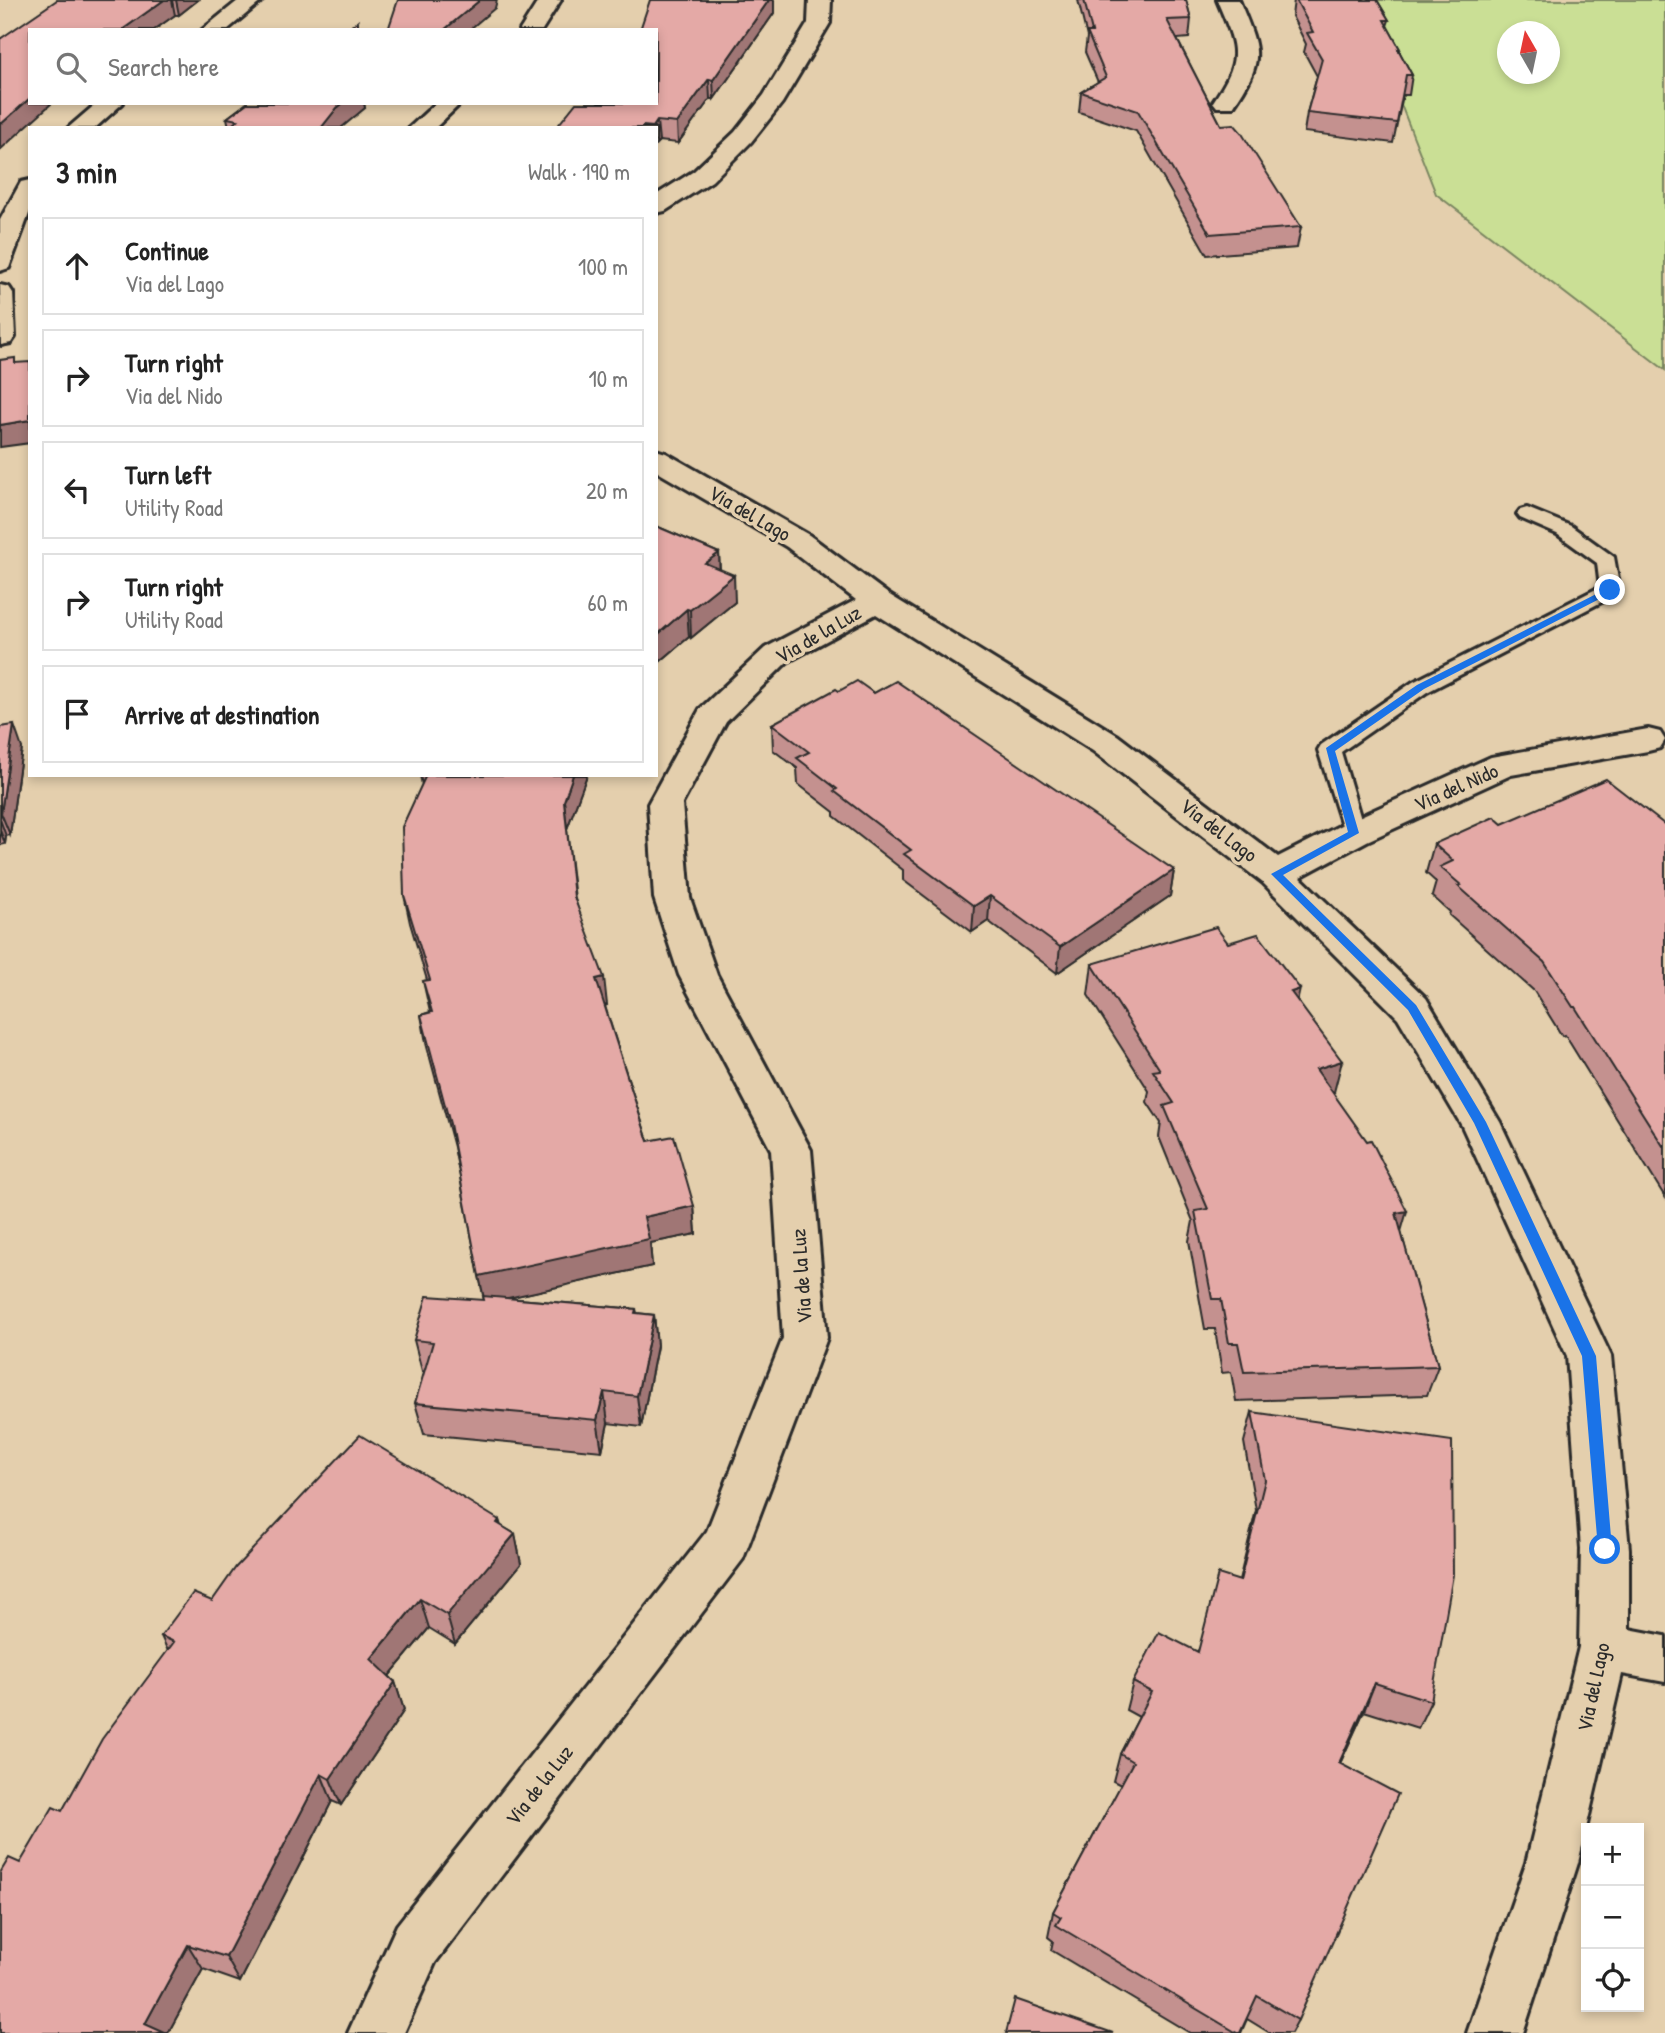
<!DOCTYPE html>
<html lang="en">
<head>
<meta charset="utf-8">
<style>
	:root { --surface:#fff; --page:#f2f2f2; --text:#222; --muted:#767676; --line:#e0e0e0 }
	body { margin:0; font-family:"Patrick Hand",sans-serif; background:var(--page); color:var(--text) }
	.controls { position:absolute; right:21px; bottom:21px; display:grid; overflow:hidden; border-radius:0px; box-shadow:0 4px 10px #0003 }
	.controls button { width:63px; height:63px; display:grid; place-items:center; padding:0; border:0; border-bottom:2px solid var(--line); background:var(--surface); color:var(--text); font:35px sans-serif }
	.compass { position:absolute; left:1497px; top:21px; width:63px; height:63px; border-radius:50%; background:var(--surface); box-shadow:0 4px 10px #0003; rotate:351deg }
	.stop { position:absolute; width:21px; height:21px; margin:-16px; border:5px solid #1a73e8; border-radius:50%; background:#fff }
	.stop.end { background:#1a73e8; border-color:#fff; box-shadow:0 2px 7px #0008 }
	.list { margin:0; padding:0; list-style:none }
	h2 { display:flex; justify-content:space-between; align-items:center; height:91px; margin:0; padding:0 28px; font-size:30px }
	h2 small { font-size:23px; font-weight:400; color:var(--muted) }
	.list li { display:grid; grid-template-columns:46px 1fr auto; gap:21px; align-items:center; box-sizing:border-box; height:98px; margin:0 14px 14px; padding:0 14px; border:2px solid var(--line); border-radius:0px }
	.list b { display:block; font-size:26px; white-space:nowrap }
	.list p { margin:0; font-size:23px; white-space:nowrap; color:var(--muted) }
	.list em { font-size:23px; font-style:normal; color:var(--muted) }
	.icon { flex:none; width:38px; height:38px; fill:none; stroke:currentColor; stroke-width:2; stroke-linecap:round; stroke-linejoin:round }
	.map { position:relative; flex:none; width:1665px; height:2033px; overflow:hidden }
	.search { position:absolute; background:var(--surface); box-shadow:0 4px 10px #0003; left:28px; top:28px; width:630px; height:77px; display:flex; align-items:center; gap:18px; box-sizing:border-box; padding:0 24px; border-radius:0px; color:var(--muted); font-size:26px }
	.panel { position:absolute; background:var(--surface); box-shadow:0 4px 10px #0003; left:28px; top:126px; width:630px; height:651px; border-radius:0px }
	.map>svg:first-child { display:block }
	.green { fill:#cadf95; stroke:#7a8560; stroke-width:2; fill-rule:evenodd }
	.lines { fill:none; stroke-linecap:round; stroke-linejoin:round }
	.lane-casing { stroke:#2b2b2b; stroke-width:6 }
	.street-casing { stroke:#2b2b2b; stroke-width:6 }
	.lane { fill:#e4cfad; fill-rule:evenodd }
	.street { fill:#e4cfad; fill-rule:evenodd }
	.wall { fill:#c4918f; stroke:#2b2b2b; stroke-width:2 }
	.shaded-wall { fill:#a07674; stroke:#2b2b2b; stroke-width:2 }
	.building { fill:#e4a9a6; stroke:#2b2b2b; stroke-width:2 }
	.route { fill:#1a73e8 }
	.labels { text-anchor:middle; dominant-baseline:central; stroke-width:7; stroke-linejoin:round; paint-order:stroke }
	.street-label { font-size:21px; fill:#2b2b2b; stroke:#e4cfad }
</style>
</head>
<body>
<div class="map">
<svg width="1665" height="2033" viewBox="0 0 1665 2033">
	<rect width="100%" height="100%" fill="#e4cfad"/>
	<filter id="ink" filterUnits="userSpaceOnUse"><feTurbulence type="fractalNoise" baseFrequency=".0143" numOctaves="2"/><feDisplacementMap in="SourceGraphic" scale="14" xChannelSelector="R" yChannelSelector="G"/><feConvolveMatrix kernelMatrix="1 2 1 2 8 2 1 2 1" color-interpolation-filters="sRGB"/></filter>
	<g filter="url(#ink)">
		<path class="green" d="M1349 0H1665V370L1436 194 1396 92ZM1508 32H1550V74H1508Z"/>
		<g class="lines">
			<defs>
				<polygon id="lane" points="1527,508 1571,526 1614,557 1620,590 1617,594 1427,692 1341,752 1365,833 1362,838 1354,841 1346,838 1318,750 1321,745 1413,682 1600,587 1597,563 1557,534 1520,518 1517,514 1520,510"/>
				<g id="street">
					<polygon points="239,0 263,0 227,30 202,30"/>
					<polygon points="539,0 561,0 542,30 520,30"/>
					<polygon points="809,0 831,0 830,23 782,103 751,142 712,181 665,211 656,213 656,195 694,171 735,132 764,95 808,23"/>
					<path d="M1217 0H1239C1260 51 1266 59 1233 107H1217L1213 102C1244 57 1237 48 1217 0Z"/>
					<polygon points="97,103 123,103 95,128 68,128"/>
					<polygon points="436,103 461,103 435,128 409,128"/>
					<polygon points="30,180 30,211 9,268 0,271 0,220 21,182"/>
					<polygon points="0,285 9,287 13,293 15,337 11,343 1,345"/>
					<polygon points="656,450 666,453 809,535 888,594 1117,735 1278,857 1341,825 1491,757 1648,729 1660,732 1665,740 1660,748 1648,751 1511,775 1367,841 1300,877 1426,998 1500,1122 1611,1356 1629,1549 1629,1629 1665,1636 1665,1682 1622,1674 1578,1863 1523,2033 1467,2033 1526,1863 1579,1647 1581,1549 1567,1356 1462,1126 1398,1018 1263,883 1093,751 876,614 787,662 726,722 682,804 690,898 717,975 811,1150 827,1338 743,1559 435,1963 404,2033 348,2033 397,1925 707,1531 783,1338 771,1150 679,975 654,898 648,804 700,709 765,648 856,600 787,547 656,471"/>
				</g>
			</defs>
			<use href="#lane" class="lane-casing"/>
			<use href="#street" class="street-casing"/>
			<use href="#lane" class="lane"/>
			<use href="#street" class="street"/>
		</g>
		<g class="wall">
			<polygon points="57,0 198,0 179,15 175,15 52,103"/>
			<polygon points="650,0 774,0 774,13 714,99 710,99 678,143 659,141 656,144 656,128 556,128 656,103"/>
			<polygon points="1078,0 1186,0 1191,19 1189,38 1177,39 1221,125 1301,227 1297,248 1207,255 1136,131 1079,112 1081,92 1098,82 1085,52 1087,37"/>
			<polygon points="1294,0 1377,0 1389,20 1387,26 1400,49 1400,53 1412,75 1409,95 1403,95 1393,143 1304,132 1307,113 1317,76 1304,52 1306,44 1292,16"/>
			<polygon points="247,103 364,103 365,108 229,127 227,118"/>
			<polygon points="656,526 719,553 720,569 735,602 691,638 689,637 656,665"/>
			<polygon points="839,691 874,693 1174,870 1170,896 1057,973 988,921 972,932 903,880 903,870 834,816 834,812 798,784 797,768 773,750 772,724"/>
			<polygon points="0,727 22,748 10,835 6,836 5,844 0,845"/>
			<polygon points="420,775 587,775 567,829 575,899 607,1005 605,1006 648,1141 694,1206 696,1234 650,1243 652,1266 507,1298 636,1309 637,1313 654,1315 657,1346 641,1427 608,1423 602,1451 424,1434 415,1403 425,1372 422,1371 414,1340 484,1300 454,1147 426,1043 421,1015 430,1012 423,981 427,980 410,923 404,895 422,785"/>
			<polygon points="1502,824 1665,824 1665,1197 1565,1035 1562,1036 1534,991 1449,915 1450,912 1432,896 1436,882 1426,873 1434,844"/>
			<polygon points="1228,943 1297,1000 1334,1092 1332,1092 1401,1232 1438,1366 1427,1395 1236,1401 1231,1372 1222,1373 1215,1329 1205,1329 1189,1241 1193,1221 1159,1137 1161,1123 1147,1102 1149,1091 1088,995 1092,964"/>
			<polygon points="1252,1412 1431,1701 1418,1728 1364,1711 1340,1763 1298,2020 1291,2033 1270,2033 1247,2019 1241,2033 1190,2033 1051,1950 1053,1941 1048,1937 1053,1912 1121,1785 1113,1781 1120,1754 1139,1717 1126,1710 1133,1682 1197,1652 1239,1581 1256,1510 1244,1442"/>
			<polygon points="499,1520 501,1526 515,1534 521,1564 455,1644 429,1628 389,1676 395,1682 404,1710 341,1805 332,1801 240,1982 203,1969 168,2033 0,2033 20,1863 62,1811 168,1651 161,1636 212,1601"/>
		</g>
		<g class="shaded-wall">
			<polygon points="164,0 172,0 175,15 154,30 122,30"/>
			<polygon points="176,0 198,0 179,15"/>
			<polygon points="480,0 497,0 495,8 469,30 444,30"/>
			<polygon points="769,0 774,0 774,13 714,99 713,80"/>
			<polygon points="709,79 710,99 678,143 677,123"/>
			<polygon points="30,98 30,103 52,103 0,150 0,125"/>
			<polygon points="343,103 364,103 365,108 341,128 321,128 337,108"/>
			<polygon points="657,121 659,141 656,144 656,128 653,127"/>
			<polygon points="30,420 30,443 0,447 0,425"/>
			<polygon points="719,553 720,580 705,563"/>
			<polygon points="734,575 735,602 691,638 690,610"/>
			<polygon points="687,609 689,637 656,665 656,636"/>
			<polygon points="14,725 22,748 10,835 1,813"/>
			<polygon points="573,775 587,775 567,829 564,801"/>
			<polygon points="0,819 6,836 5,844 0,830"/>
			<polygon points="1174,870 1170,896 1057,973 1060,947"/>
			<polygon points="990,896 988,921 972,932 974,906"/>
			<polygon points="604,977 607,1005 599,1007 596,979"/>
			<polygon points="1300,989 1293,1020 1291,992"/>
			<polygon points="1342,1061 1334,1092 1308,1100 1316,1069"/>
			<polygon points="694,1206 696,1234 650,1243 652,1266 485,1303 479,1276 644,1217"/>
			<polygon points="1407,1211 1398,1242 1396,1213"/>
			<polygon points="654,1315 657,1346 641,1427 637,1396"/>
			<polygon points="604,1392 608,1423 602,1451 597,1420"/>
			<polygon points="499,1520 505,1546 515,1534 521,1564 455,1644 447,1615"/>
			<polygon points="420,1599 429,1628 380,1687 371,1659"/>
			<polygon points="395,1682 404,1710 341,1805 330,1779"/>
			<polygon points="1375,1683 1364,1711 1328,1790 1339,1763"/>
			<polygon points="321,1774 332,1801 240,1982 226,1957"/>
			<polygon points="188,1945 203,1969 168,2033 151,2033 145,2024"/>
		</g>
		<g class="building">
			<polygon points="57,0 164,0 122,30 30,30 30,98 0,125 0,39"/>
			<polygon points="398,0 480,0 444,30 388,30"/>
			<polygon points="650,0 769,0 713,80 709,79 677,123 657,121 653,127 643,126 642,128 556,128 576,103 656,103 656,30 640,30"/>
			<polygon points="1084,0 1186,0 1191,19 1167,20 1221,125 1234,124 1241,132 1301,227 1210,234 1138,111 1081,92 1106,77 1087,32 1092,32"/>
			<polygon points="1296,0 1377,0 1389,20 1384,20 1400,49 1398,49 1412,75 1406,75 1397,123 1307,113 1322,59 1307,33 1313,32"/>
			<polygon points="358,21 358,30 346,30"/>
			<polygon points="247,103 343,103 337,108 321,128 228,128 238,120 227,118"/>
			<polygon points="15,358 15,363 30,362 30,420 0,425 0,360"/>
			<polygon points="656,526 719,553 705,563 734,575 690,610 687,609 656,636"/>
			<polygon points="857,681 874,693 896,681 1174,870 1060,947 990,896 974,906 904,854 911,850 834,791 837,789 797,758 809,752 772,724 836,689 839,691"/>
			<polygon points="14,725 1,813 0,813 0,727"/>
			<polygon points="426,775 573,775 564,801 574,897 604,977 596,979 648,1141 674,1136 694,1206 644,1217 649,1239 479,1276 450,1124 421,1015 432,1012 423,981 430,980 404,895 402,827"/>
			<polygon points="1606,779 1664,824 1665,824 1665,1149 1575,1007 1573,1007 1544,962 1458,886 1461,885 1440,867 1453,861 1434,844 1494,817 1502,824"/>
			<polygon points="1216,927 1228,943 1258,934 1300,989 1291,992 1342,1061 1316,1069 1367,1141 1371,1140 1407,1211 1396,1213 1438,1366 1244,1372 1238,1343 1229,1343 1221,1299 1212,1299 1195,1211 1208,1209 1164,1106 1174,1103 1153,1071 1160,1070 1092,964"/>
			<polygon points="427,1296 484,1300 483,1296 636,1309 635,1313 654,1315 637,1396 604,1392 597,1420 415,1403 433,1342 414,1340"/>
			<polygon points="1252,1412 1452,1441 1453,1575 1431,1701 1375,1683 1339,1763 1398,1794 1298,2020 1257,1996 1240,2033 1237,2033 1056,1925 1061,1917 1053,1912 1133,1762 1120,1754 1152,1692 1133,1682 1159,1632 1198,1652 1218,1574 1240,1581 1265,1480"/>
			<polygon points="360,1435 499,1520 497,1523 515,1534 447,1615 420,1599 371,1659 395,1682 330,1779 321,1774 226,1957 188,1945 145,2024 165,2033 0,2033 0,1873 9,1858 20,1863 53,1807 62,1811 102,1739 174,1642 161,1636 193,1593 212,1601 236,1567"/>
			<polygon points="1015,1999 1113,2033 1006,2033"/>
		</g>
	</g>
	<polygon class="route" points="1610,587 1615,590 1613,592 1424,689 1335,751 1359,833 1283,875 1416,1005 1486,1122 1596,1356 1612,1549 1605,1555 1598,1549 1582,1356 1474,1123 1408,1010 1271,874 1348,832 1326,748 1417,685"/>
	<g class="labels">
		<g class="street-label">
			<text transform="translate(750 513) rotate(30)">Via del Lago</text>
			<text transform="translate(818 634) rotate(-30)">Via de la Luz</text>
			<text transform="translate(1456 787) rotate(-24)">Via del Nido</text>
			<text transform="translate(1219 830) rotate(37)">Via del Lago</text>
			<text transform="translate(801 1276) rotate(-94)">Via de la Luz</text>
			<text transform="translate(1593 1687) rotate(-78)">Via del Lago</text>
			<text transform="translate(539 1785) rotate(-52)">Via de la Luz</text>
		</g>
	</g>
</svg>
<div class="controls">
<button>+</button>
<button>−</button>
<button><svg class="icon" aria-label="locate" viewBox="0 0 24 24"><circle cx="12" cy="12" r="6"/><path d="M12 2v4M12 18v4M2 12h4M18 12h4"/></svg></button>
</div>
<svg class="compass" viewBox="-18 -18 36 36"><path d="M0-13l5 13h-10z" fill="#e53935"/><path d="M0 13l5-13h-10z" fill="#767676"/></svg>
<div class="stop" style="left:1605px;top:1549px"></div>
<div class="stop end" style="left:1610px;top:590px"></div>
<div class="search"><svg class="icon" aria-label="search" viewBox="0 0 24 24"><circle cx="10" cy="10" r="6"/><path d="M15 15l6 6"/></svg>Search here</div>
<section class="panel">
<h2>3 min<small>Walk · 190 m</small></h2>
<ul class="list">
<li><svg class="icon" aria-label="ahead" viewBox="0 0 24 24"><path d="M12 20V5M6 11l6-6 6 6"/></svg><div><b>Continue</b><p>Via del Lago</p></div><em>100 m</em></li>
<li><svg class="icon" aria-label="right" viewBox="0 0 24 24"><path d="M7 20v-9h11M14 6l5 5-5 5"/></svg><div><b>Turn right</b><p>Via del Nido</p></div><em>10 m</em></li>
<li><svg class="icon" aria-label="left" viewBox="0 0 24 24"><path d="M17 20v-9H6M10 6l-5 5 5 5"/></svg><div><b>Turn left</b><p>Utility Road</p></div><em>20 m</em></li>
<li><svg class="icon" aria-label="right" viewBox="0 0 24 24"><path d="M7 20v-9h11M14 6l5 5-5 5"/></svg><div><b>Turn right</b><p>Utility Road</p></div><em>60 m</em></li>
<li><svg class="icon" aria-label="arrive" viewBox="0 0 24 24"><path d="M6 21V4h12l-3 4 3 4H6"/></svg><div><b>Arrive at destination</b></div></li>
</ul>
</section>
</div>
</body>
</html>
